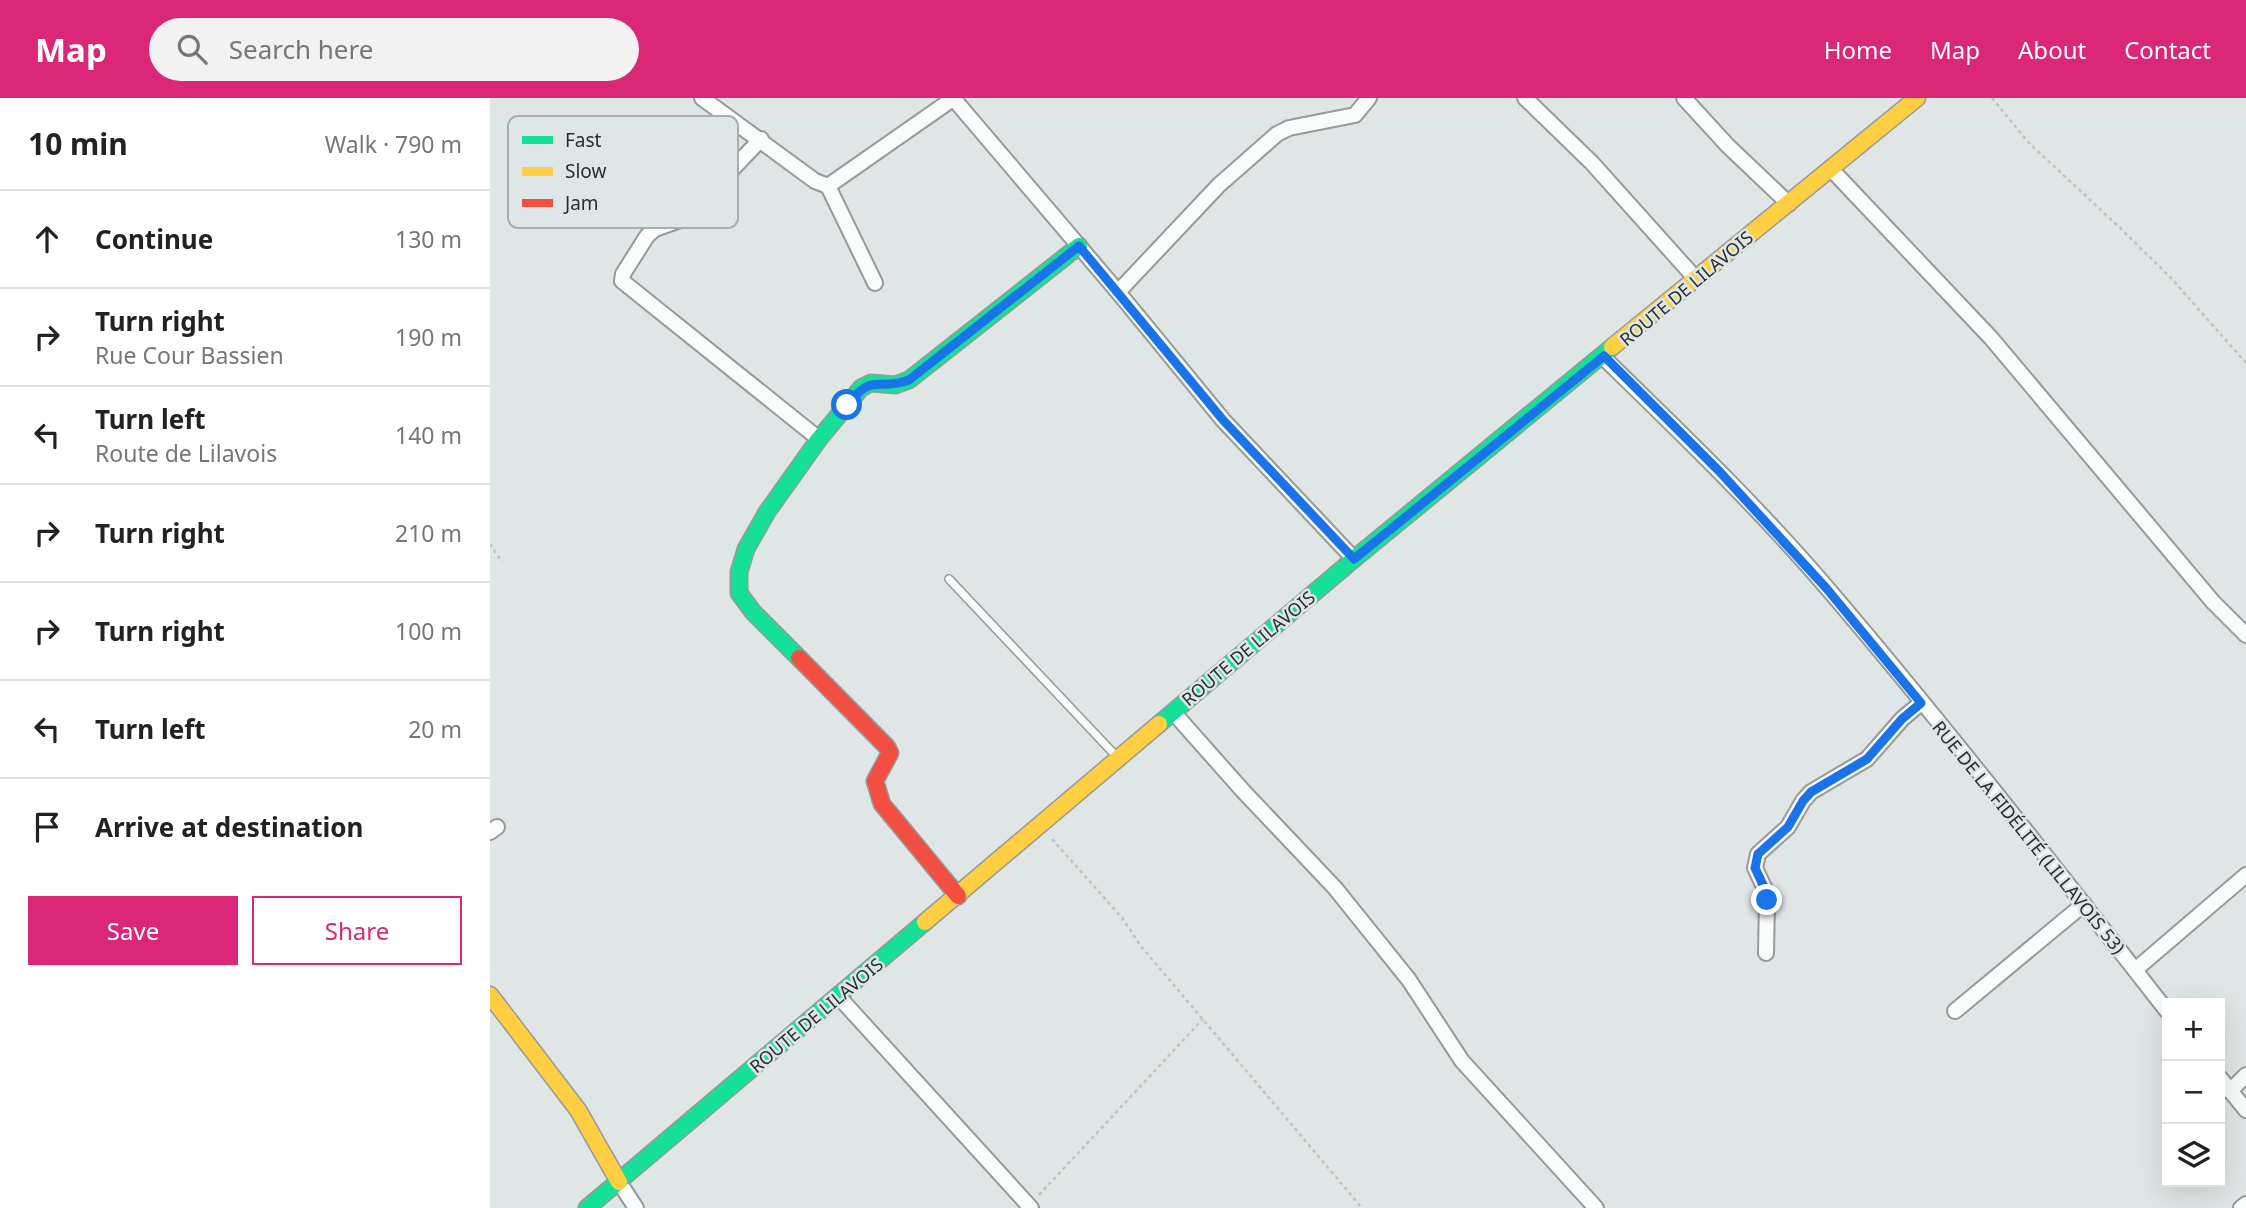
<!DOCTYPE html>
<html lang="en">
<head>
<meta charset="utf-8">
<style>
	:root { --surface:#fff; --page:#f2f2f2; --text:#222; --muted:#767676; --line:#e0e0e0; --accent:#db2777 }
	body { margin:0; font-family:"Noto Sans",sans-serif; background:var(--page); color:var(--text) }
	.controls { position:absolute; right:21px; bottom:21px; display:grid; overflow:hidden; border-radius:0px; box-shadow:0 7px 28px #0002 }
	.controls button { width:63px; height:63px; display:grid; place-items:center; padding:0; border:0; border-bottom:2px solid var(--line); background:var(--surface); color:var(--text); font:35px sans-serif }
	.stop { position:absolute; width:21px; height:21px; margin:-16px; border:5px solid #1a73e8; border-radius:50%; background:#fff }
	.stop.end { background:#1a73e8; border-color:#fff; box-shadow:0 2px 7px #0008 }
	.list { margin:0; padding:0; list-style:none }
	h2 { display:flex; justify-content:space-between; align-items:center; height:91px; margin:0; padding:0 28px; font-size:30px }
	h2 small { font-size:23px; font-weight:400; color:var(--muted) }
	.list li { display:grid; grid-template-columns:46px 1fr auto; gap:21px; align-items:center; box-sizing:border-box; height:98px; padding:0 28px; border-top:2px solid var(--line) }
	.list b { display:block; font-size:26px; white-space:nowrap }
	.list p { margin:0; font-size:23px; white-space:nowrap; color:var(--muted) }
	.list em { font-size:23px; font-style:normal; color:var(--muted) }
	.actions { display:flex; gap:14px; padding:21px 28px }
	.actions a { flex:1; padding:16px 0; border:2px solid var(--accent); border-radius:0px; text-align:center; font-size:24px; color:var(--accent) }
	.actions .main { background:var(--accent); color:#fff }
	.icon { flex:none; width:38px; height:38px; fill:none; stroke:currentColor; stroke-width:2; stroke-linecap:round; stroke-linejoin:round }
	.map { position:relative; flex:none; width:1756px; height:1110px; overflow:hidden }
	header { display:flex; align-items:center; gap:42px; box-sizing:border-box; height:98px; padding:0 35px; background:var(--accent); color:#fff }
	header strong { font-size:33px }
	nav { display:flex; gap:38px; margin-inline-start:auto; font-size:24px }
	.search { width:490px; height:63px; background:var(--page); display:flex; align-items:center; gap:18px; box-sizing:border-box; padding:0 24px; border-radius:38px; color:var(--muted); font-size:26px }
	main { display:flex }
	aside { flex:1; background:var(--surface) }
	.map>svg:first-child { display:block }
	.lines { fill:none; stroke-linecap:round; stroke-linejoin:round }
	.lane-casing { stroke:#969a9a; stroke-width:10 }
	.street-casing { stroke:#969a9a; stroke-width:18 }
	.fast-casing { stroke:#969a9a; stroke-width:19 }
	.slow-casing { stroke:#969a9a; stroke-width:19 }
	.jam-casing { stroke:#969a9a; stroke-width:19 }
	.path { stroke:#c2c3c3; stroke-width:2.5; stroke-dasharray:3.5 3.5; stroke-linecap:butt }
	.lane { stroke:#fafbfb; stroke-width:7 }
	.street { stroke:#fafbfb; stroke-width:14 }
	.fast { stroke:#16e098; stroke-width:16 }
	.slow { stroke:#ffcf43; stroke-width:16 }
	.jam { stroke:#f24e42; stroke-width:16 }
	.route { stroke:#1a73e8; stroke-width:9 }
	.labels { text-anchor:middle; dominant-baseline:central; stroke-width:5; stroke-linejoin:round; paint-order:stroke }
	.street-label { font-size:18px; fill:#2a2d2d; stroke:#dee6e7 }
	.key { fill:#dee6e7; stroke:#a8aeaf; stroke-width:2 }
	.key-label { font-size:19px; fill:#2a2d2d }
</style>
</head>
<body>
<header>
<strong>Map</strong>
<div class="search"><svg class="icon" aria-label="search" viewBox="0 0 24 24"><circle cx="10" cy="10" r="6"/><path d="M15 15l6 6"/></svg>Search here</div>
<nav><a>Home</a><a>Map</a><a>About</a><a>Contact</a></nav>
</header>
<main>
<aside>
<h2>10 min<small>Walk · 790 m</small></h2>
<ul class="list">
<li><svg class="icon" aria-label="ahead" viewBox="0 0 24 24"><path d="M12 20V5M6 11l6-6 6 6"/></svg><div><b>Continue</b></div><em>130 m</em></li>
<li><svg class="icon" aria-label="right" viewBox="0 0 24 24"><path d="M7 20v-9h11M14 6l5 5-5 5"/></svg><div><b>Turn right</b><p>Rue Cour Bassien</p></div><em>190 m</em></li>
<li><svg class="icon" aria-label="left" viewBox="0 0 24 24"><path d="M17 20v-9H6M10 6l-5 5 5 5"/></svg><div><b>Turn left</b><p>Route de Lilavois</p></div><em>140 m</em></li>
<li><svg class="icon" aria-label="right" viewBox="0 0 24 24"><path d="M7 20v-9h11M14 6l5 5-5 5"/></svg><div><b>Turn right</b></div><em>210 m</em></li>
<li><svg class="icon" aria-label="right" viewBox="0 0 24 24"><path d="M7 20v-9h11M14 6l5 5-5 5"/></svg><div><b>Turn right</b></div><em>100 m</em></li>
<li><svg class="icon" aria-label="left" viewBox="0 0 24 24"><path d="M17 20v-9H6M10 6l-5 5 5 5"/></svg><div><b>Turn left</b></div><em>20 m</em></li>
<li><svg class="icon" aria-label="arrive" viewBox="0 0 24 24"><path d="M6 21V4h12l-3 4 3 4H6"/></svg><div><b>Arrive at destination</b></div></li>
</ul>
<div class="actions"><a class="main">Save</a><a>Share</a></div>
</aside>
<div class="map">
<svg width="1756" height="1110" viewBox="0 0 1756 1110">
	<rect width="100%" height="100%" fill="#e0e5e5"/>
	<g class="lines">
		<defs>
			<polyline id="lane" points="459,481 627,659"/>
			<g id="street">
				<polyline points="212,0 325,83 338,88 464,0"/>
				<polyline points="463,0 628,194 733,322 864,461"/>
				<polyline points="1035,0 1102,65 1206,181"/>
				<polyline points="1194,0 1238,48 1299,106"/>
				<polyline points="271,41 196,120 165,131 157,138 133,176 132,183 329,341"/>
				<polyline points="1341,71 1501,240 1723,504 1756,537"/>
				<polyline points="338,88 385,185"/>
				<polyline points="628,194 729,87 787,36 799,30 865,17 879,0"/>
				<path d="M1113 259C1190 334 1268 409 1338 491 1455 628 1566 771 1677 913"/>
				<polyline points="683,614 754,694 845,790 919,882 972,963 1106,1110"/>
				<polyline points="0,734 7,729"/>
				<polyline points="1276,855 1277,802 1274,789 1265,770 1268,756 1298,729 1313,703 1321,694 1377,661 1412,621 1431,605"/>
				<polyline points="1645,872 1756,777"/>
				<polyline points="348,898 541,1110"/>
				<polyline points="1465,913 1594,806"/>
				<polyline points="1730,980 1756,1012"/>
				<polyline points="1740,993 1756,977"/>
				<polyline points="129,1084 146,1110"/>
				<polyline points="1751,1110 1756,1106"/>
			</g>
			<g id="fast">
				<polyline points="309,560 263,514 249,495 249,474 256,451 277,414 329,341 371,290 381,285 405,287 419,282 589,148"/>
				<polyline points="669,626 864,461 1122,249"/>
				<polyline points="97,1110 435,824"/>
			</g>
			<g id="slow">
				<polyline points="1122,249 1427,0"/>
				<polyline points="435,824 669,626"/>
				<polyline points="0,897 88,1012 129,1084"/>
			</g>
			<polyline id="jam" points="309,560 397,649 400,655 385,683 392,706 468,798"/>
		</defs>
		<use href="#lane" class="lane-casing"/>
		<use href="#street" class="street-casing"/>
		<use href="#fast" class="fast-casing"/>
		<use href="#slow" class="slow-casing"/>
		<use href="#jam" class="jam-casing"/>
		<g class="path">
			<polyline points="1502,0 1539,45 1628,128 1682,181 1756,265"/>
			<polyline points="0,446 12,464"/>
			<polyline points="562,741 633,821 650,847 872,1110"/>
			<polyline points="549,1097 713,921"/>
		</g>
		<use href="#lane" class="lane"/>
		<use href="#street" class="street"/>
		<use href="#fast" class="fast"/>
		<use href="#slow" class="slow"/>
		<use href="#jam" class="jam"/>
	</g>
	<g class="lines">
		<path class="route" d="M357 307C385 273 385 294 419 282L589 148 733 322 864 461 1114 258 1229 373 1337 491 1431 605 1412 621 1377 661 1321 694 1313 703 1298 729 1268 756 1265 770 1274 789 1277 802"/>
	</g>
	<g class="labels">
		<g class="street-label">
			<text transform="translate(1196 190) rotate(-40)">ROUTE DE LILAVOIS</text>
			<text transform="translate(758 550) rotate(-40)">ROUTE DE LILAVOIS</text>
			<text transform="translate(1539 739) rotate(51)">RUE DE LA FIDÉLITÉ (LILLAVOIS 53)</text>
			<text transform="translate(326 917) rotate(-40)">ROUTE DE LILAVOIS</text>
		</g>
	</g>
	<rect x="18" y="18" width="230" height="112" rx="10" class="key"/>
	<rect x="32" y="38" width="31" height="8" fill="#16e098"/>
	<rect x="32" y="69" width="31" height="9" fill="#ffcf43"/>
	<rect x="32" y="101" width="31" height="8" fill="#f24e42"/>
	<g class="key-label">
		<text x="75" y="49">Fast</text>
		<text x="75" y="80">Slow</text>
		<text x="75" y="112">Jam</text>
	</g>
</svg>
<div class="controls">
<button>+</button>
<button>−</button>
<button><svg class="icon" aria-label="layers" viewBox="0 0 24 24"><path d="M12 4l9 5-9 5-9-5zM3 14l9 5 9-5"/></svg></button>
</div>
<div class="stop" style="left:357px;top:307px"></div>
<div class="stop end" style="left:1277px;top:802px"></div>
</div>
</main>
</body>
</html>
